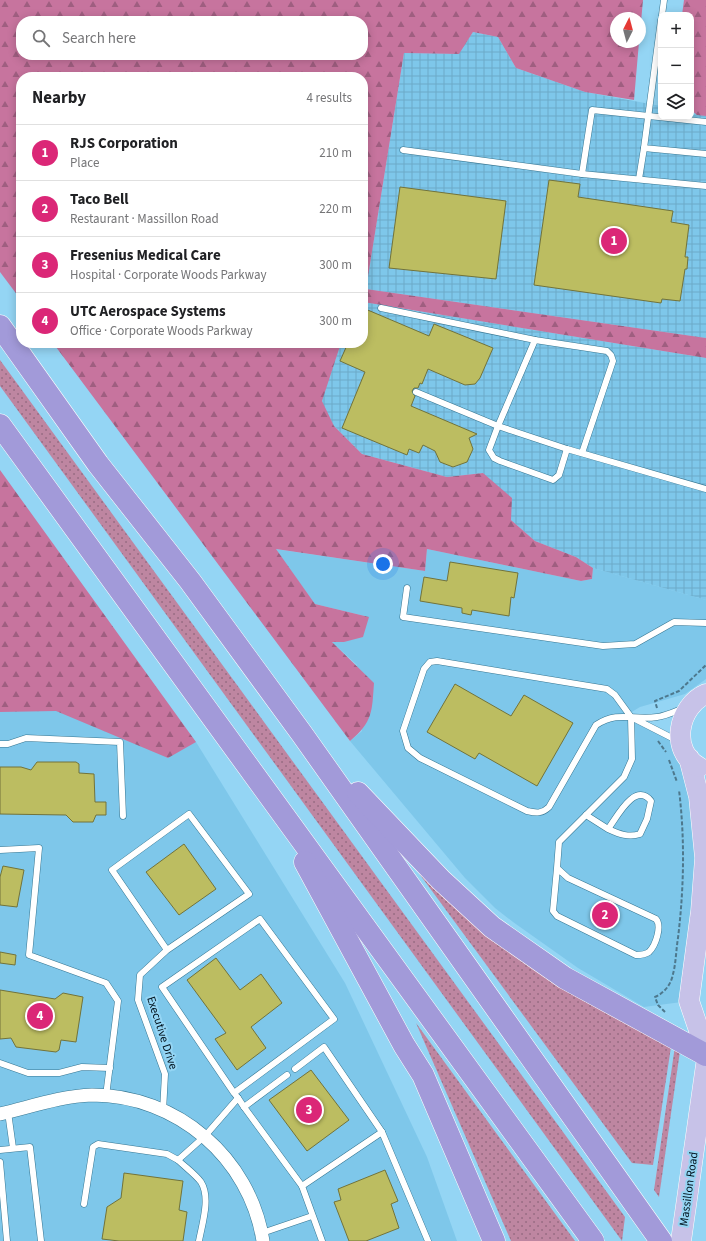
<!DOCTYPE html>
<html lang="en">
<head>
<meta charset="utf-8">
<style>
	:root { --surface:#fff; --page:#f2f2f2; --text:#202124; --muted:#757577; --line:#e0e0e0; --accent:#db2777 }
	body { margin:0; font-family:"Source Sans 3",sans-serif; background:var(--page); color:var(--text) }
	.controls { position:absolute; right:12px; top:12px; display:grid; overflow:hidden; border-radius:8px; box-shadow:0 2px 10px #0003 }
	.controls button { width:36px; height:36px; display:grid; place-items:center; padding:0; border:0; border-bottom:1px solid var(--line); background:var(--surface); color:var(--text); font:20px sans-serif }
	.compass { position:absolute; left:610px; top:12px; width:36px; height:36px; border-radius:50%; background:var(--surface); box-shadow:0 2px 10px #0003; rotate:6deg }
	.you { position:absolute; left:383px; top:564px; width:14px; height:14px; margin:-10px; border:3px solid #fff; border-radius:50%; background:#1a73e8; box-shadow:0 0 0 6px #1a73e833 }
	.badge { display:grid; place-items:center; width:26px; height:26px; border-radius:50%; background:var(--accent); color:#fff; font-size:13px; font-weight:700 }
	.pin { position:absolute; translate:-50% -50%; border:2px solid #fff; box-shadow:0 1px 4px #0006 }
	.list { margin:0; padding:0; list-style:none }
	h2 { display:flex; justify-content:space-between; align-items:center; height:52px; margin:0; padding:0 16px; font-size:17px }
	h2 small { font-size:13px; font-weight:400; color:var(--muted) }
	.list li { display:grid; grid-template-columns:26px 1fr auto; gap:12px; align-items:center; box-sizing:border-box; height:56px; padding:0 16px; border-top:1px solid var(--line) }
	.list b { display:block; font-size:15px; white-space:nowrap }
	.list p { margin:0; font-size:13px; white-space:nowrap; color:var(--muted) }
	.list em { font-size:13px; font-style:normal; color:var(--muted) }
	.icon { flex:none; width:22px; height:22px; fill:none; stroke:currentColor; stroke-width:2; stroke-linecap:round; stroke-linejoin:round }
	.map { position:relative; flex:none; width:706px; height:1241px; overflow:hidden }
	.search { position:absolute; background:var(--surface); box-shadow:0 2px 10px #0003; left:16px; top:16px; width:352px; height:44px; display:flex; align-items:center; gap:10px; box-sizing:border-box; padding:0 14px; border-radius:16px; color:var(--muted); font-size:15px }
	.panel { position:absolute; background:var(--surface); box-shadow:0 2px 10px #0003; left:16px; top:72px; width:352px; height:276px; border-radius:16px }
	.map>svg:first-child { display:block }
	.built { fill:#7ec7ea }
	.industrial { fill:url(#industrial-grid) }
	.grass { fill:url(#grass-dots) }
	.forest { fill:url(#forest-firs); fill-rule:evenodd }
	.building { fill:#bcbd61; stroke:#72733a }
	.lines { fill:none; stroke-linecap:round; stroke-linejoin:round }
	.service-casing { stroke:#367692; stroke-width:7 }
	.minor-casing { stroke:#367692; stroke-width:14 }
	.primary-casing { stroke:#fff; stroke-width:21 }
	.motorway-casing { stroke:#fff; stroke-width:23 }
	.path { stroke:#4d788d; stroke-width:2; stroke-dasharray:4 2; stroke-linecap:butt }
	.service { stroke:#fff; stroke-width:6 }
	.minor { stroke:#fff; stroke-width:13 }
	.primary { stroke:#c7c2e8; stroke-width:20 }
	.motorway { stroke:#a29ad9; stroke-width:22 }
	.labels { text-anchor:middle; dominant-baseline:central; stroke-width:4; stroke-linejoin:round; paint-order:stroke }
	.street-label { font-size:12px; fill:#00121d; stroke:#94d5f4 }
</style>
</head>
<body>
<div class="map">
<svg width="706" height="1241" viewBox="0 0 706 1241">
	<defs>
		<pattern id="industrial-grid" width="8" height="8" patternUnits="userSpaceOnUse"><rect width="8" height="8" fill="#7ec7ea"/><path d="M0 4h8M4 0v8" fill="none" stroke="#6baac8"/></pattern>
		<pattern id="grass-dots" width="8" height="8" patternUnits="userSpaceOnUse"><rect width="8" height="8" fill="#be86a1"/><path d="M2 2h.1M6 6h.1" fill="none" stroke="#986c83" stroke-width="1.8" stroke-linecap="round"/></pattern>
		<pattern id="forest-firs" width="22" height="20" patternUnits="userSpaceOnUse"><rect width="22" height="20" fill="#c7749e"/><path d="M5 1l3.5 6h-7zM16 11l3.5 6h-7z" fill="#9f5e80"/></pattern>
	</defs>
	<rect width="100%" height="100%" fill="#94d5f4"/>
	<g class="built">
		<polygon points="0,492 196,742 345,983 427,1157 457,1241 0,1241"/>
		<polygon points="275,549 425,571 427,549 581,581 592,579 593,568 706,600 706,679 685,694 640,707 625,716 681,744 699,796 689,1001 644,1007 578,968 513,922 495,908 465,878 350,741 362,731 357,665 332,642 344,642 369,617 315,604"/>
	</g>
	<g class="industrial">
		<polygon points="473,32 498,37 516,68 585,92 661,106 661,117 691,117 691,113 706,116 706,338 366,289 404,53 458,54"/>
		<polygon points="363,302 706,358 706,600 593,568 576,557 535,541 511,520 483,473 447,477 362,454 334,426 321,401 341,343 363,343"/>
	</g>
	<g class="grass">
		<polygon points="0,360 625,1217 622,1241 0,386"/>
		<polygon points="420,870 671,1047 653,1165 632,1163 418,872"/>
		<polygon points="416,1023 575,1241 511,1241"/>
		<polygon points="675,1046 680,1052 679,1058 659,1197 654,1190"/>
	</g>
	<g class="forest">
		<path d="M0 0H643L640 33V18H616V42H639L634 100 585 92 516 68 498 37 473 32 459 54 404 53 366 289 706 338V358L363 302V77H21V300L0 272ZM21 21H363V55H21Z"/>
		<polygon points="684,0 706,0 706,116 697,115 691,110 691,15 682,15"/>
		<path d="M53 343H341L322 401 334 426 362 454 447 477 483 473 512 498 511 520 535 541 576 557 593 568 592 579 581 581 427 549 425 571 276 549 315 604 369 617 363 637 344 642H332L374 683C372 711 373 722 350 741Z"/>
		<polygon points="0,470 196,742 168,758 56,711 0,712"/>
	</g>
	<g class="building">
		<polygon points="549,180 580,184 578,197 673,211 671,222 689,225 685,257 688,257 687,269 685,269 680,301 662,299 661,303 534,285"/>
		<polygon points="400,187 506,201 496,279 389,268"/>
		<polygon points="363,308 429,336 434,324 493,348 480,378 475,384 465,385 428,369 422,384 420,383 418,388 414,388 412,391 415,396 411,406 477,434 469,438 473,449 467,462 453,467 440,462 435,451 423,445 419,453 409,449 407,455 342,428 365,372 340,361 348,343 363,343"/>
		<polygon points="450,562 518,573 514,598 511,597 509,616 472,610 471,615 462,613 462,608 420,601 424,577 447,581"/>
		<polygon points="455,684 511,716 524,695 573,723 537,786 479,753 475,759 427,732"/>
		<polygon points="37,762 76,762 79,764 79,773 94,774 95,802 106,802 106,815 96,815 93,822 73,822 66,815 0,814 0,767 21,767 31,770"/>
		<polygon points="184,844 216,889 179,915 146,872"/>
		<polygon points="3,866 24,870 17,907 0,905 0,877"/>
		<polygon points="0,952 16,955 15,965 0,963"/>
		<polygon points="216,958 240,990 261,974 282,1003 251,1027 266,1048 237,1070 215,1039 226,1033 187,980"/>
		<polygon points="0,990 55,999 63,993 83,997 76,1042 61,1040 59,1050 56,1052 16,1047 11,1038 0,1039"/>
		<polygon points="311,1070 349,1120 307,1151 269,1100"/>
		<polygon points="385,1170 398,1201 391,1204 399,1228 366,1241 349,1241 334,1202 341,1200 338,1189"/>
		<polygon points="124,1173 183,1181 179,1210 187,1212 183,1241 119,1241 102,1239 107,1207 121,1198"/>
	</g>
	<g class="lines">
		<defs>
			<g id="service">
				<polyline points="662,15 664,0"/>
				<polyline points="661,20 644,148 706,154"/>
				<polyline points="403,150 582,174 706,186"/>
				<polyline points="582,174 592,110 706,122"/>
				<polyline points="639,179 644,148"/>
				<polyline points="381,308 535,340"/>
				<polyline points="416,392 498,426 489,450 494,458 500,461 553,480 559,475 567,449"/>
				<polyline points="582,453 613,361 611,355 607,351 535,340 498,426 567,449 706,489"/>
				<polyline points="407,588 403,617 603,646 635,644 674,622 706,623"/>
				<path d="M678 741 631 717 615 695 607 689 437 661 430 662 424 669 403 731 408 748 420 758 527 811C536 813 542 814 549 807L596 725C619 710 633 721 657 717 666 716 676 711 684 708"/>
				<polyline points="0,744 8,744 26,738 120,742 123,816"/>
				<path d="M586 815 608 829C617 817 635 781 651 801L647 819 640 834C629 838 619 834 608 829"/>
				<polyline points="0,850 39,848 29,955 106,983 118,1001 106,1096"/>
				<path d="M557 868 553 911 557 916 636 955C641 955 645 955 649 952 656 945 662 926 656 919L568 878 557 868 559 842 624 777 632 759 631 717"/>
				<polyline points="0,1063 28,1073 59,1073 82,1067 110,1068"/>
				<polyline points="295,1069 324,1047 382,1132"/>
				<polyline points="287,1075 244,1107 302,1186"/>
				<polyline points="234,1093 162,987 260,919 334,1019 234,1093 238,1098"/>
				<polyline points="163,1111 165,1074 138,1000 140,975 167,950 249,894 189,814 112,870 167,950"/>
				<polyline points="8,1112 13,1148"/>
				<polyline points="0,1150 30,1147 41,1241"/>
				<path d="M178 1160C185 1167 195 1174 201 1182 211 1198 202 1224 199 1241"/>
				<polyline points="0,1162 7,1241"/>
				<polyline points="84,1204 93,1147 98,1144 167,1154 178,1160 205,1136 238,1098 244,1107"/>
				<polyline points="262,1233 312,1216"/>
				<polyline points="322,1241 302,1186 382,1132 428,1241"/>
			</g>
			<path id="minor" d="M0 1114C30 1107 61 1096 92 1095 177 1095 250 1158 263 1241"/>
			<g id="primary">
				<polyline points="689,758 699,797 705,858 701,911 689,1001 706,1051"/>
				<path d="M699 767C669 751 678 706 706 694"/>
				<polyline points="681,1241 706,1065"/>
			</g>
			<g id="motorway">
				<polyline points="0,326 98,464 190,581 302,734 661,1241"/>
				<polyline points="0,425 593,1241"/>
				<polyline points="358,793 441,880 492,927 565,978 706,1055"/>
				<polyline points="305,862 404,1045 423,1075 494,1241"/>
			</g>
		</defs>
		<use href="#service" class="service-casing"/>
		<use href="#minor" class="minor-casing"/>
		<use href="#primary" class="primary-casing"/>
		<use href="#motorway" class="motorway-casing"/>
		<g class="path">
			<polyline points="657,708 655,701 679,691 706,665"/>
			<polyline points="658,741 666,752"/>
			<polyline points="669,760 677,782"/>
			<path d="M665 1012 658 1005 655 997C664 993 671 985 673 974 676 963 676 950 678 938 684 888 685 839 679 790"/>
		</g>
		<use href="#service" class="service"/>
		<use href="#minor" class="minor"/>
		<use href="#primary" class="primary"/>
		<use href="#motorway" class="motorway"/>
	</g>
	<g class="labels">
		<g class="street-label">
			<text transform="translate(162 1033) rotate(72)">Executive Drive</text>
			<text transform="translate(689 1189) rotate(-82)">Massillon Road</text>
		</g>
	</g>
</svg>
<div class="controls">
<button>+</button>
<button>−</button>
<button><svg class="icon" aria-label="layers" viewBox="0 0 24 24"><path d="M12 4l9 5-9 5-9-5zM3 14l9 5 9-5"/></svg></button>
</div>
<svg class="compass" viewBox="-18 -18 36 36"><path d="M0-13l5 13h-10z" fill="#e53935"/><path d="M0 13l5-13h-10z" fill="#757577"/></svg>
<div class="you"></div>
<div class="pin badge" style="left:614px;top:241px">1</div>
<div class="pin badge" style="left:605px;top:915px">2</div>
<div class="pin badge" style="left:309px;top:1110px">3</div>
<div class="pin badge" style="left:40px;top:1016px">4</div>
<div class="search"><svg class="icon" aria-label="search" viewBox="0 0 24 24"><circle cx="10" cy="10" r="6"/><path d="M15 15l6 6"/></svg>Search here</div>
<section class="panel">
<h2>Nearby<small>4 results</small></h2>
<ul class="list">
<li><span class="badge">1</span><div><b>RJS Corporation</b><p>Place</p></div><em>210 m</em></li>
<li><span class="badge">2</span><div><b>Taco Bell</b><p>Restaurant · Massillon Road</p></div><em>220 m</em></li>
<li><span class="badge">3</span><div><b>Fresenius Medical Care</b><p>Hospital · Corporate Woods Parkway</p></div><em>300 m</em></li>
<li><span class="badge">4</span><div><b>UTC Aerospace Systems</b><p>Office · Corporate Woods Parkway</p></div><em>300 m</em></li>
</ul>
</section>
</div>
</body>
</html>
